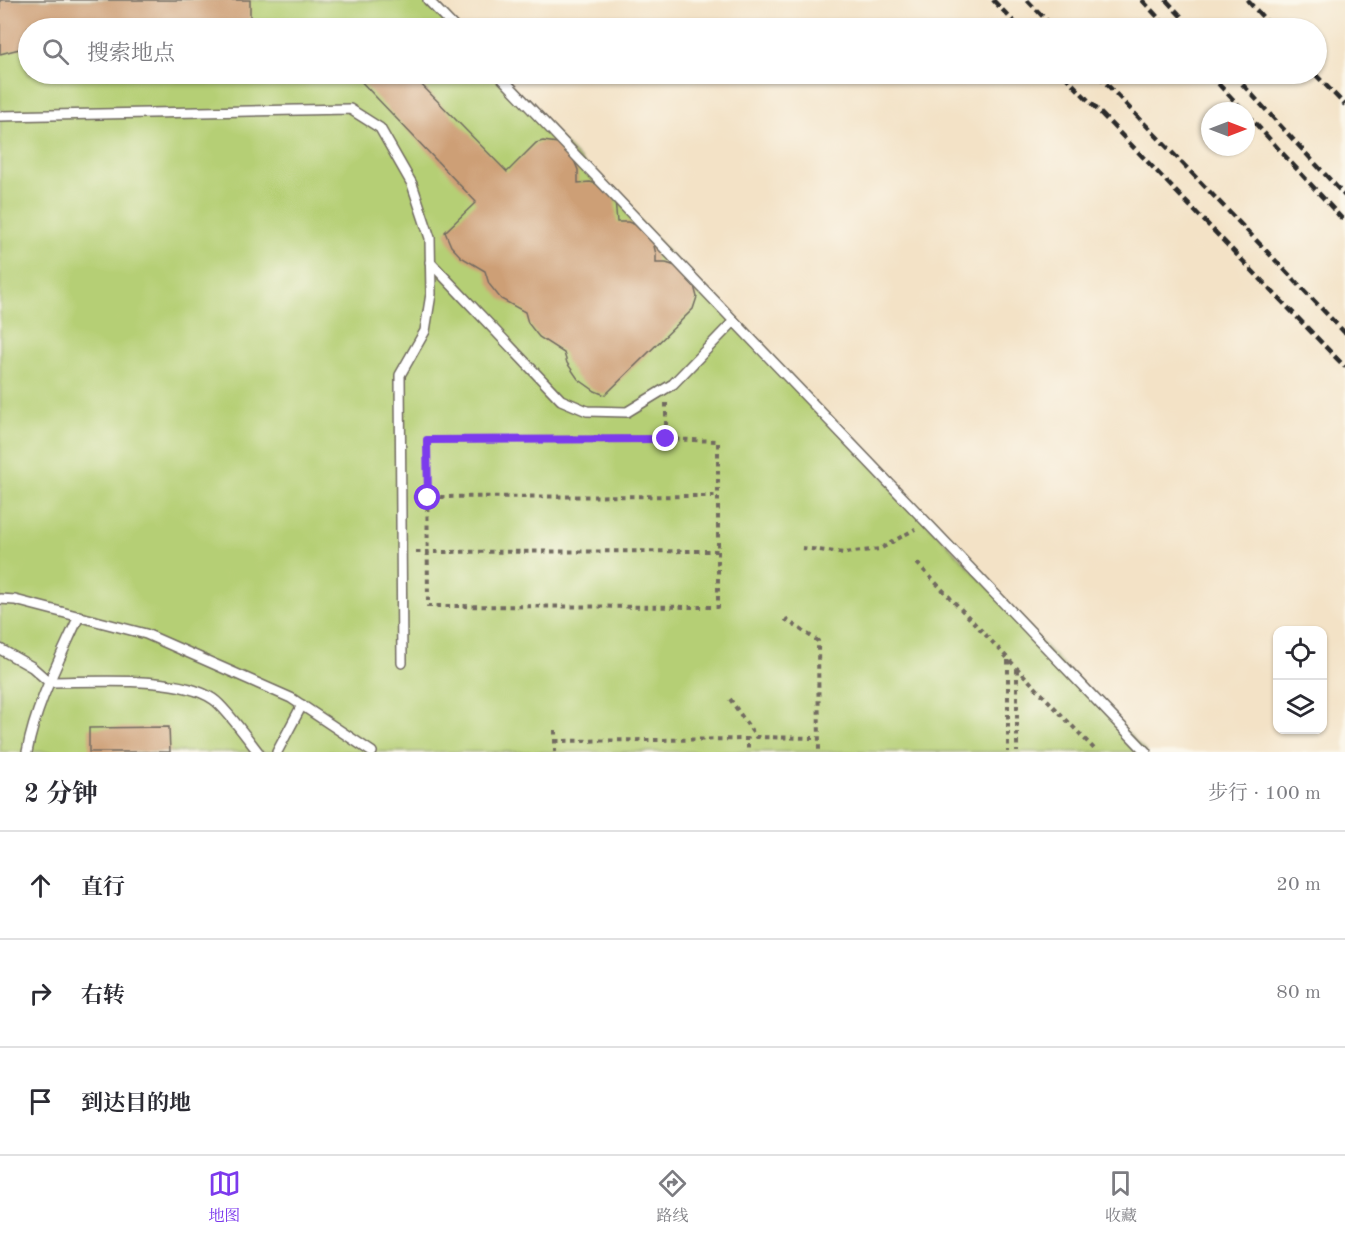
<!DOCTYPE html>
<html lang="zh">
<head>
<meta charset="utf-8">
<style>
	:root { --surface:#fff; --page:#f2f2f3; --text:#2b2b33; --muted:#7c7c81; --line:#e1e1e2; --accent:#7c3aed }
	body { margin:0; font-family:"Old Standard TT","Noto Serif SC",serif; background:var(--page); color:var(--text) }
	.controls { position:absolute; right:18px; bottom:18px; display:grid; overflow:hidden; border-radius:12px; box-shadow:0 2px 4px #0004 }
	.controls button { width:54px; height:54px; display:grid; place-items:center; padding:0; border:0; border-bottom:2px solid var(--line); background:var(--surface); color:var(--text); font:30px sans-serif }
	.compass { position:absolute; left:1201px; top:102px; width:54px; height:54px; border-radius:50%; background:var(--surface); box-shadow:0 2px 4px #0004; rotate:90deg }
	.stop { position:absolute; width:18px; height:18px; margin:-14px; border:4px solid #7c3aed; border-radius:50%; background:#fff }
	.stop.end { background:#7c3aed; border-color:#fff; box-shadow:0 2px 6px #0008 }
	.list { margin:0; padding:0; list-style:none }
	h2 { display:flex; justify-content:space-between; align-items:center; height:78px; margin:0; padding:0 24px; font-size:26px }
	h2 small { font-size:20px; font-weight:400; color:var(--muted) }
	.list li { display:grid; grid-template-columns:39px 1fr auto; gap:18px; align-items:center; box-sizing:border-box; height:108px; padding:0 24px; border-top:2px solid var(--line) }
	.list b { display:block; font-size:22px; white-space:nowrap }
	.list em { font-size:20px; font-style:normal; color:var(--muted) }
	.icon { flex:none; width:33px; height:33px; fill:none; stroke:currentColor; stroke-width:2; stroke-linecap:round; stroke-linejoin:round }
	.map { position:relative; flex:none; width:1345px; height:752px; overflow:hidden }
	.search { position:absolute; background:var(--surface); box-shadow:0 2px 4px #0004; left:18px; right:18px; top:18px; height:66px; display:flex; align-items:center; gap:15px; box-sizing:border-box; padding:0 21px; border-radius:33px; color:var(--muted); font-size:22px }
	.sheet { height:402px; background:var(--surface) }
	nav { display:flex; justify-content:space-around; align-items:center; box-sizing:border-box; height:84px; border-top:2px solid var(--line); background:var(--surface); font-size:16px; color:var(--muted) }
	nav a { display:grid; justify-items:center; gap:3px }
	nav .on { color:var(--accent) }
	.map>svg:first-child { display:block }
	.green { fill:#b5cf74; stroke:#707d50; stroke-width:1.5 }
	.building { fill:#cd9f76 }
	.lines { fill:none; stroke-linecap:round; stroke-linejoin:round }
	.service-casing { stroke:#716b61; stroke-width:12 }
	.path { stroke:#716b61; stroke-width:4; stroke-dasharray:4.5 4.5; stroke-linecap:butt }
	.service { stroke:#fff; stroke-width:9 }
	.rail { stroke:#2b2b2b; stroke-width:4.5; stroke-dasharray:9 4.5; stroke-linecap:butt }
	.route { stroke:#7c3aed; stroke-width:8 }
</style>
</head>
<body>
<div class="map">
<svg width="1345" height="752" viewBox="0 0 1345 752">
	<rect width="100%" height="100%" fill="#fbf7ec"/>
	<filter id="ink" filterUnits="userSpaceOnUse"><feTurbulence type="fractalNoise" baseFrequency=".0167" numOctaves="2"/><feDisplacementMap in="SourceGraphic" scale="12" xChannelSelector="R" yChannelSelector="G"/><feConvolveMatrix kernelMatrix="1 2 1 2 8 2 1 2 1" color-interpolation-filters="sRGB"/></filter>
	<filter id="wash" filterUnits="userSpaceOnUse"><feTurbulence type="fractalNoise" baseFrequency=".008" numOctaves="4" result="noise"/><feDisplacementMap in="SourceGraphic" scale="24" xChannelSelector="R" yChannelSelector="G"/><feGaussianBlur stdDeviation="1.35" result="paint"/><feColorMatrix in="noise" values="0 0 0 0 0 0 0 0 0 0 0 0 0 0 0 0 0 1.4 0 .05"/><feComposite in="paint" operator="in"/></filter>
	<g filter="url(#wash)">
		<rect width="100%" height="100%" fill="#f3e2c6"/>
		<polygon class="green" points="0,0 428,0 455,28 28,28 28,74 498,74 1146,752 0,752"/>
		<g id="blocks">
			<g class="building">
				<polygon points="0,0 250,0 250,28 28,28 28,50 23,48 0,54"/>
				<polygon points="354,74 411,74 507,172 536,143 543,141 558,143 571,153 578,170 578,183 590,182 604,186 615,199 617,222 628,222 642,227 653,242 656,254 656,263 666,263 682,268 693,282 697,297 693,309 605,395 595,391 578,379 567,363 564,353 539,337 528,323 525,312 501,299 489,284 485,271 461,257 451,246 445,232 476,202"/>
				<polygon points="169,727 170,752 89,752 89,728"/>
			</g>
		</g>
	</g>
	<g filter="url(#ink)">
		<use href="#blocks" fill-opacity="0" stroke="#716b61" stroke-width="1.5"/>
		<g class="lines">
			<defs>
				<g id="service">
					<polyline points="428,0 455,28"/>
					<polyline points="498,74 1146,752"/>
					<polyline points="0,116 350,109 380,128 412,184 430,238 431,294 425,331 400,375 402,663"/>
					<polyline points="430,262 561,400 587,411 627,412 673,384 734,321"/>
					<polyline points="0,599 15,600 146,634 291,698 372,752"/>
					<path d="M0 649 32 667 49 682C92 682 179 675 213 699 225 707 248 739 258 752"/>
					<path d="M27 752C36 704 59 661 79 616"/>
					<polyline points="277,752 302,705"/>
				</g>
			</defs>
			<use href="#service" class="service-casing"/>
			<g class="path">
				<polyline points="666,403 666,439 718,441 718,607 428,606 427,440 666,439"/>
				<polyline points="413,497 718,496"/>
				<polyline points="802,548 844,553 880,549 915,529"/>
				<polyline points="416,552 718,551"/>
				<polyline points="917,563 1097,752"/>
				<polyline points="785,619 818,641 819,752"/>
				<polyline points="1008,660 1008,752"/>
				<polyline points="1017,669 1017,752"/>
				<polyline points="730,699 756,737 813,738"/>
				<polyline points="555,730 555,752"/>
				<polyline points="555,741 748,739 748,752"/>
			</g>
			<use href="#service" class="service"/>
			<g class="rail">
				<polyline points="993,0 1020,28"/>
				<polyline points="1027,0 1054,28"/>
				<polyline points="1142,0 1168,28"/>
				<polyline points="1166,0 1192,28"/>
				<polyline points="1247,0 1273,28"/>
				<polyline points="1063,74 1345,367"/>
				<polyline points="1097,74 1345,333"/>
				<polyline points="1209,74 1244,111"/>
				<polyline points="1233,74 1345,196"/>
				<polyline points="1315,74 1345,105"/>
				<polyline points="1246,113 1345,222"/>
			</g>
		</g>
	</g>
	<g class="lines" filter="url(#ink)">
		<polyline class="route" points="428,498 427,440 666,439"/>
	</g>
</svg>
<div class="controls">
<button><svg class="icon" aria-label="locate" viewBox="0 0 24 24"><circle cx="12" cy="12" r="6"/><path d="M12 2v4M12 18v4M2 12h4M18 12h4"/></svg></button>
<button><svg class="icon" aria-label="layers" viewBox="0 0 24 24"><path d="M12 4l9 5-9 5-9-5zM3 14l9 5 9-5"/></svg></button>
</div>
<svg class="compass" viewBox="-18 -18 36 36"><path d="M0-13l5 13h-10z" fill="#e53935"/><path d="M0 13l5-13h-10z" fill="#7c7c81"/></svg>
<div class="stop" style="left:428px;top:498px"></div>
<div class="stop end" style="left:666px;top:439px"></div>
<div class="search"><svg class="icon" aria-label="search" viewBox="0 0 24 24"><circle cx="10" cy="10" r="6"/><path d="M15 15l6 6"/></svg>搜索地点</div>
</div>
<section class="sheet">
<h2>2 分钟<small>步行 · 100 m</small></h2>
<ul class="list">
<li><svg class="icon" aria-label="ahead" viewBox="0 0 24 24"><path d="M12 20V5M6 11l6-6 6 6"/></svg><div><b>直行</b></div><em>20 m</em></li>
<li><svg class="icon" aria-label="right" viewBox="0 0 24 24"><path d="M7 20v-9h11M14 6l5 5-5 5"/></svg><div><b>右转</b></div><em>80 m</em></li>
<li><svg class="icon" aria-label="arrive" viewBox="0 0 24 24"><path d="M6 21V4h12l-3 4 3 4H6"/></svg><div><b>到达目的地</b></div></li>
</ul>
</section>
<nav>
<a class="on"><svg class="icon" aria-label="map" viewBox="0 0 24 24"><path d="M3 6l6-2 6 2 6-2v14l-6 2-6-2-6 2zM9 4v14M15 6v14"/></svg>地图</a>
<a><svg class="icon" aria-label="directions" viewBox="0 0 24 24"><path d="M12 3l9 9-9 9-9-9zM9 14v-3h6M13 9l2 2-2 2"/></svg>路线</a>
<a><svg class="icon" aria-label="saved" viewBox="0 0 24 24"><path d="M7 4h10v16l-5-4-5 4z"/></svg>收藏</a>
</nav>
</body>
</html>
